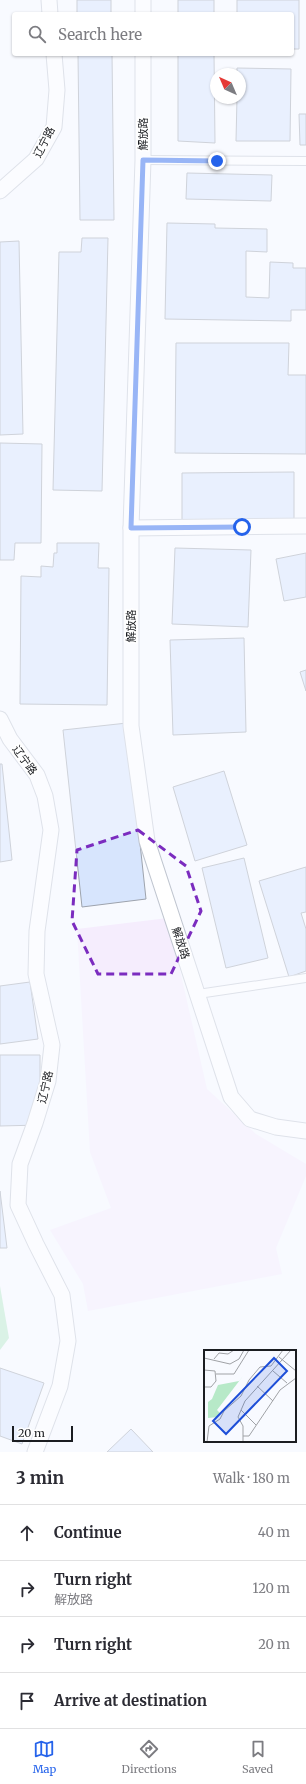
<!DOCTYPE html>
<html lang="en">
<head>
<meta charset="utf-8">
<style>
	:root { --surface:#fff; --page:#f2f2f3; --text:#2b2b33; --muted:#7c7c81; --line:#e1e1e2; --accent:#2563eb }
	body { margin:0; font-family:Merriweather,"Noto Sans SC",serif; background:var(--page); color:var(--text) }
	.compass { position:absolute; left:210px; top:68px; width:36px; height:36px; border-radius:50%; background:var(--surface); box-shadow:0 1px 3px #0004; rotate:316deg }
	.scale { position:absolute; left:12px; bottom:10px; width:61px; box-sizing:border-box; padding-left:4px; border:2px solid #1b1d21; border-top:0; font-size:11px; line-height:14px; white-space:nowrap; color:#1b1d21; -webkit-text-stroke:3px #fff; paint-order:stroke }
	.stop { position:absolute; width:12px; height:12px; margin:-9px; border:3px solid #2563eb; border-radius:50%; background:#fff }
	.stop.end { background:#2563eb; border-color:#fff; box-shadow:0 1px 4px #0008 }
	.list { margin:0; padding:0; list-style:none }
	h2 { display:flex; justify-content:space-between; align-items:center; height:52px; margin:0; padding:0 16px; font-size:17px }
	h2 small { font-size:13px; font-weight:400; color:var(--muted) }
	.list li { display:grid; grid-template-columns:26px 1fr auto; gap:12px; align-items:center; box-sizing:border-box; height:56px; padding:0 16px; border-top:1px solid var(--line) }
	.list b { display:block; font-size:15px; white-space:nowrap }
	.list p { margin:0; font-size:13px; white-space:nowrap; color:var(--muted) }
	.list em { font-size:13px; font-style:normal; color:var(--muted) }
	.icon { flex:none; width:22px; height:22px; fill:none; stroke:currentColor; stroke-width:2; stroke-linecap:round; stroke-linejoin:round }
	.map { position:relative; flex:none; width:306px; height:1452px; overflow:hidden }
	.search { position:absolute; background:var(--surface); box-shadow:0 1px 3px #0004; left:12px; right:12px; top:12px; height:44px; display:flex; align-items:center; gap:10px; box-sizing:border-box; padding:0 14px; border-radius:4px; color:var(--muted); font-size:15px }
	.sheet { height:276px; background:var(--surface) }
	nav { display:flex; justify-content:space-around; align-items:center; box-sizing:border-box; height:56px; border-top:1px solid var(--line); background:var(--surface); font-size:11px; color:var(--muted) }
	nav a { display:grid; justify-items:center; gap:2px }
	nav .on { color:var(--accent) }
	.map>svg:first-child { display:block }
	.education { fill:#f5edfd }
	.green { fill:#b7e9c8 }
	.building { fill:#d7e5fd; stroke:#9da3ad }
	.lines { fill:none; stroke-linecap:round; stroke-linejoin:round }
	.service-casing { stroke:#c0c6d0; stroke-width:10 }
	.minor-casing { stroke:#c0c6d0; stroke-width:17 }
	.service { stroke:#fff; stroke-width:8 }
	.minor { stroke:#fff; stroke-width:15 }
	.route { stroke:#2563eb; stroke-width:5 }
	.marked { fill:none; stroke:#7b2cbf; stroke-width:3; stroke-dasharray:8 5; stroke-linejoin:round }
	.labels { text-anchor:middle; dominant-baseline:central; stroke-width:3.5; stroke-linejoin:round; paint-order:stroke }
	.street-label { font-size:11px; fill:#1b1d21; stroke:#fff }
	.inset-road { fill:none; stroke:#a0a2a6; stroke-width:1 }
	.view { fill:#1d4ed8; fill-opacity:0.15; stroke:#1d4ed8; stroke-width:2 }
	.inset-edge { fill:none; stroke:#1b1d21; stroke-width:2 }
</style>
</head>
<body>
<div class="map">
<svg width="306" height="1452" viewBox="0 0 306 1452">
	<rect width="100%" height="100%" fill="#f8faff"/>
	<polygon class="education" points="168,918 207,1089 256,1134 306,1164 306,1176 276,1248 282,1274 88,1311 83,1284 50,1230 111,1208 90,1152 77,929"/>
	<polygon class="green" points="0,1286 9,1338 0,1350"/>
	<g class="building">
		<rect x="77" y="0" width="34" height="14"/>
		<rect x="178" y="0" width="36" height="14"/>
		<polygon points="237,0 299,0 299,49 292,49 292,14 237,14"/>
		<polygon points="78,54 112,54 114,220 80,220"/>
		<polygon points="178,54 214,54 215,143 178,141"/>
		<polygon points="237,68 291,69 290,141 236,141 237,98 240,98 240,74 237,74"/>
		<polygon points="299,114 306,114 306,145 300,145"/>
		<polygon points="187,173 272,175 271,201 186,199"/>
		<polygon points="167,223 215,224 215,228 267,229 267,252 246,251 246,297 269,298 270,262 293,263 293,268 306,268 306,310 291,310 291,321 165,319"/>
		<polygon points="82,238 108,238 102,491 53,490 59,252 81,252"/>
		<polygon points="19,241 23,434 0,435 0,242"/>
		<polygon points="176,343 289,343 288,375 306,375 306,454 175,453"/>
		<polygon points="0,443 42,444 41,543 15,543 14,560 0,560"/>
		<polygon points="294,472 294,525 182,526 182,473"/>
		<polygon points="57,543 99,543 98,568 109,568 107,705 20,704 21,576 41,577 41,566 53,567 54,553 57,553"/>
		<polygon points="175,548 251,550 248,627 172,624"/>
		<polygon points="306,553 306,597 284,601 276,559"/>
		<polygon points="244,638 246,732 173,735 170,640"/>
		<polygon points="306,670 306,691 300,672"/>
		<polygon points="127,723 146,899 82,907 63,730"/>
		<polygon points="0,764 2,764 12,860 0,862"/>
		<polygon points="224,771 247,845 195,861 173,787"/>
		<polygon points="244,858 268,958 226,968 202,868"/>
		<polygon points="306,867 306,912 301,913 306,929 306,971 289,977 259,881"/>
		<polygon points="30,982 38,1039 0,1044 0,986"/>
		<polygon points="0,1055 40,1055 40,1125 0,1126"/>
		<polygon points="0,1191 7,1248 0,1248"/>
		<polygon points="0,1368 44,1383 22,1444 0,1436"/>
		<polygon points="131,1429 153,1452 107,1452"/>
	</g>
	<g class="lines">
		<defs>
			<g id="service">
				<polyline points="143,160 306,161"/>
				<polyline points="198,994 306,978"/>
			</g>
			<g id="minor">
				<polyline points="49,0 50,14"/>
				<polyline points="143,0 143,14"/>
				<polyline points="143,54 143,160 131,528 131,726 147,841 231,1097 250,1119 276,1127 306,1131"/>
				<polyline points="0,191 36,159 54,127 57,90 54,54"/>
				<polyline points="131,528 306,526"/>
				<polyline points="0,719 10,739 37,775 45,796 51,830 37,931 36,974 52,1045 48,1081 35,1123 20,1164 18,1205 36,1244 62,1295 68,1341 60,1386 35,1452"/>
			</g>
		</defs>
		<use href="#service" class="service-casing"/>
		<use href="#minor" class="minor-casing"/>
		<use href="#service" class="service"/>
		<use href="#minor" class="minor"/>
	</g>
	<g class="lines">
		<polyline class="route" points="217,161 143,160 131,528 242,527"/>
	</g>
	<path d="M0 0H306V1452H0ZM138 830 186 866 201 911 171 974H98L72 921 77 850Z" fill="#f8faff" fill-opacity=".55" fill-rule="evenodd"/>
	<path class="marked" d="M138 830 186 866 201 911 171 974H98L72 921 77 850Z"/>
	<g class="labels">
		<g class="street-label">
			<text transform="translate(143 134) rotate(-90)">解放路</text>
			<text transform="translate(44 142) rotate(-63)">辽宁路</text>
			<text transform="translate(131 626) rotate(-90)">解放路</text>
			<text transform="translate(25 760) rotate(54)">辽宁路</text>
			<text transform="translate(181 943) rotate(72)">解放路</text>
			<text transform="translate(45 1087) rotate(-77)">辽宁路</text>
		</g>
	</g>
	<g transform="translate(204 1350)">
		<rect width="92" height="92" fill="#f8faff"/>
		<path d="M39 26 13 60 16 63 14 67 4 68V52L8 49 14 35 35 31Z" fill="#b7e9c8"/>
		<path class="inset-road" d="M75 7 92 21M0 8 26 14 35 9 40 0M10 9 15 3 24 4 30 0M0 20 11 21 12 31 7 37H0M69 21 83 33M12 24H30L45 0M53 36 69 51M37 60 52 75M0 62V84M39 86H45L76 40 92 28M3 92 5 76 16 69 20 61 37 46 45 30 56 17 67 16 79 0M39 92V76L34 67 41 51 87 0"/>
		<path class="view" d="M70 8 83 21 22 84 9 71Z"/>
		<rect width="92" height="92" class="inset-edge"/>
	</g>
</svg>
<svg class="compass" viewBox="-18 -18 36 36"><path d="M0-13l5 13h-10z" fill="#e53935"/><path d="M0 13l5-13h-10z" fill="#7c7c81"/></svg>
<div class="scale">20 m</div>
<div class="stop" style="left:242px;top:527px"></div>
<div class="stop end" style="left:217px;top:161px"></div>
<div class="search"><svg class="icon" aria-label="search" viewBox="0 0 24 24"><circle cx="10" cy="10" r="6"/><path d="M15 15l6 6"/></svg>Search here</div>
</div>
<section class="sheet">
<h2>3 min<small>Walk · 180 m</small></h2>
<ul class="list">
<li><svg class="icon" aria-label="ahead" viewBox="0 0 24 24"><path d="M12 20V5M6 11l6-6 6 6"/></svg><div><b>Continue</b></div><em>40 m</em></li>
<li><svg class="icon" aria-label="right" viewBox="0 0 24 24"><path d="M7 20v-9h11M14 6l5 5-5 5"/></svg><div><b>Turn right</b><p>解放路</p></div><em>120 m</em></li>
<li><svg class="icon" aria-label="right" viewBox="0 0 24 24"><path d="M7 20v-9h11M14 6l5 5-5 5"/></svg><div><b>Turn right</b></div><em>20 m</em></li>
<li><svg class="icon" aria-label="arrive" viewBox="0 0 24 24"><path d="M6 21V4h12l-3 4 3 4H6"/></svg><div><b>Arrive at destination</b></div></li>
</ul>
</section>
<nav>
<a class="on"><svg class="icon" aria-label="map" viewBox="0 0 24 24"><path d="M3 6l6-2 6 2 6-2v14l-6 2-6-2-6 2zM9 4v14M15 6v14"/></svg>Map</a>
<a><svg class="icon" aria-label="directions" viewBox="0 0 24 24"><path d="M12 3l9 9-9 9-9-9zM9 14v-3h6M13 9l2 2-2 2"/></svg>Directions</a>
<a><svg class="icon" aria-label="saved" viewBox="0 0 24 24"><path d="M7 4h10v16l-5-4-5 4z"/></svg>Saved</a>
</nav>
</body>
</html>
